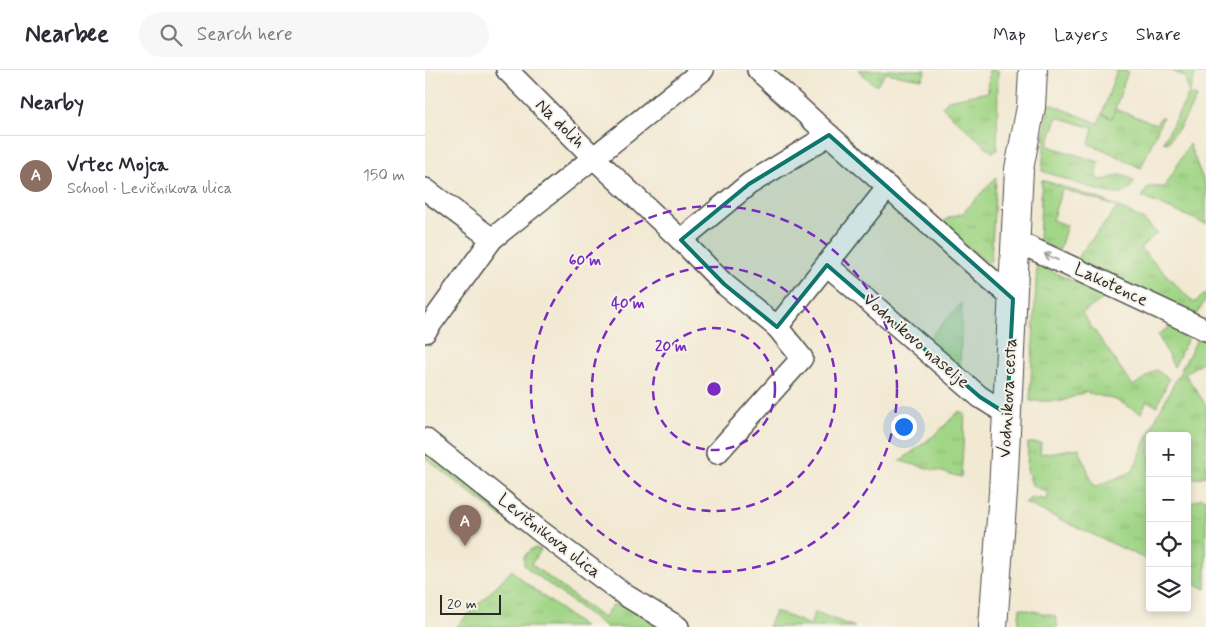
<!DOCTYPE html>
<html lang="en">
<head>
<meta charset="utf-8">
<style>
	:root { --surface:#fff; --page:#f7f7f7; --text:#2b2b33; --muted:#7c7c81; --line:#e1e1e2; --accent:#111827 }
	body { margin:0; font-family:Mynerve,sans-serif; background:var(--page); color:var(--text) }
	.controls { position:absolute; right:15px; bottom:15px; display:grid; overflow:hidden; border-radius:5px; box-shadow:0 2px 8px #0003 }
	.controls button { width:45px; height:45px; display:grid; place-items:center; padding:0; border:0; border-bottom:1px solid var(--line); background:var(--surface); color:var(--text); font:25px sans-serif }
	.scale { position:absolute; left:15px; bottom:12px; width:61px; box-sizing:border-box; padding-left:5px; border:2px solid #2b2b2b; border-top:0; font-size:14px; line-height:18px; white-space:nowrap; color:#2b2b2b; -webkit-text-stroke:4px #f7f3e8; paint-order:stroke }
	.you { position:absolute; left:478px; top:356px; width:18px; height:18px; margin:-12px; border:4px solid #fff; border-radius:50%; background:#1a73e8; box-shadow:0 0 0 8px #1a73e833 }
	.badge { display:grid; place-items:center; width:32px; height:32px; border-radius:50%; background:var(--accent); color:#fff; font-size:16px; font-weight:700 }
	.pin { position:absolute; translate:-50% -41px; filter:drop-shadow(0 1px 2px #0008) }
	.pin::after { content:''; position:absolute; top:26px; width:18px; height:15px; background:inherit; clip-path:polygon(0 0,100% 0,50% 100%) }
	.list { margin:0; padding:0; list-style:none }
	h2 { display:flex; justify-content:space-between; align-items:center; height:65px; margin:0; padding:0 20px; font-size:21px }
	h2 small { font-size:16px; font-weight:400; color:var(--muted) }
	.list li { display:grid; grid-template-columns:32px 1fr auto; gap:15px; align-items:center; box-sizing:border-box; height:80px; padding:0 20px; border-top:1px solid var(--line) }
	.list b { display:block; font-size:19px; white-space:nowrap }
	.list p { margin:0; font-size:16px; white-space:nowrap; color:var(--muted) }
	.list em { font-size:16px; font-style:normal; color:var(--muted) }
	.icon { flex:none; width:28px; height:28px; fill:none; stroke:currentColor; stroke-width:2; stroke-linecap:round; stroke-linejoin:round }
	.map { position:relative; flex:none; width:781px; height:557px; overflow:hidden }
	header { display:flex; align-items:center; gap:30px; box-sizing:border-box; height:70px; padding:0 25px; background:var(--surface); border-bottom:1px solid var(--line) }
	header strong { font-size:24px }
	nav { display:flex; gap:28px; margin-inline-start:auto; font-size:18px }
	.search { width:350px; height:45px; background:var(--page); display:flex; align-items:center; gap:12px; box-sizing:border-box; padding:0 18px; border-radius:28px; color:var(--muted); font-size:19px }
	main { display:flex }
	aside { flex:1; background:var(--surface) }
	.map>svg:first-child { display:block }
	.grass { fill:url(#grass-tufts); stroke:#668059 }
	.garden { fill:#a2d687; stroke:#668059 }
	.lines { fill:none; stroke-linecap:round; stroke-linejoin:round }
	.street-casing { stroke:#494844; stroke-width:24 }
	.secondary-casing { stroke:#494844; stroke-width:30 }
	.street { stroke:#fff; stroke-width:21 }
	.secondary { stroke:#fff; stroke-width:28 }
	.oneway { stroke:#a0a0a0 }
	.marked { fill:#0f766e; fill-opacity:0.2; stroke:#0f766e; stroke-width:4; stroke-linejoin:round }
	.ring { fill:none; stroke:#7b2cbf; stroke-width:2.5; stroke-dasharray:9 6 }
	.labels { text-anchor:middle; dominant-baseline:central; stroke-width:4; stroke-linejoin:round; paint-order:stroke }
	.street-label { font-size:18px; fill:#2b2b2b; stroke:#f7f3e8 }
	.centre { fill:#7b2cbf; stroke:#f7f3e8; stroke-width:2.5 }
	.ring-label { font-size:15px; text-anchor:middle; font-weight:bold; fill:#7b2cbf; stroke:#f7f3e8; stroke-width:4; stroke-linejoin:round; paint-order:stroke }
</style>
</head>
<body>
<header>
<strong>Nearbee</strong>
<div class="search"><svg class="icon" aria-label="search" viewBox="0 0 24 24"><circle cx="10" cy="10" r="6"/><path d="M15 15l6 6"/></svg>Search here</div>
<nav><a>Map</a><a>Layers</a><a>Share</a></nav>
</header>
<main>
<aside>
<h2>Nearby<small></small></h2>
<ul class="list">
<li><span class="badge" style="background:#8d6e63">A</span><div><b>Vrtec Mojca</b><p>School · Levičnikova ulica</p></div><em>150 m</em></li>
</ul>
</aside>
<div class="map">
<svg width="781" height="557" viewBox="0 0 781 557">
	<defs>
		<pattern id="grass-tufts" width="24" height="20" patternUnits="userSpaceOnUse" patternTransform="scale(1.25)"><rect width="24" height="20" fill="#a2d687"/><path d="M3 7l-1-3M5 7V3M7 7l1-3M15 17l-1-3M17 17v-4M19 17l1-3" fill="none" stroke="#8cb875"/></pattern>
	</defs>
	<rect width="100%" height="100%" fill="#f7f3e8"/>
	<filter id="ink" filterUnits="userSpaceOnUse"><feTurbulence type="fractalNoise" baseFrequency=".02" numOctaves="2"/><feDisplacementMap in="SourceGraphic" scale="10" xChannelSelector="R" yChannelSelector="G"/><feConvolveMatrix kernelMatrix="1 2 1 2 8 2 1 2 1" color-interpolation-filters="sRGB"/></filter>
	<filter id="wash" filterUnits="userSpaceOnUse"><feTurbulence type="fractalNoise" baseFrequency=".0096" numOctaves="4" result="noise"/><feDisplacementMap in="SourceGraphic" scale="20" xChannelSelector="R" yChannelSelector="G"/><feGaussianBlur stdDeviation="1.12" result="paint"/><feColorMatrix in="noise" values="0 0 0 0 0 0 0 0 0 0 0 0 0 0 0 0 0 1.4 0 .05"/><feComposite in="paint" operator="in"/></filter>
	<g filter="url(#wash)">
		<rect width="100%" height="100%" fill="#f2e9d3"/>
		<g class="grass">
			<polygon points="433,0 501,0 497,9 461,3 451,16"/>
			<polygon points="564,0 573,0 572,80 567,82 517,37 523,30 563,22"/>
			<polygon points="746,0 772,0 764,24 772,27 754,59 748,64 743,73 738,72 764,24 760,7"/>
			<path d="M623 33 673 53 677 44 687 48 690 39 731 54 736 47H738L716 98C698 90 682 80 664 74L668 58 632 47 623 76 674 92 671 109 679 110 697 104 709 111C706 117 703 123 696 124 683 126 632 106 617 101Z"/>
			<polygon points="764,74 781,117 781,154 717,127 723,117 740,117"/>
			<polygon points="571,107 566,191 562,192 513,157 523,148 538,143"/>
			<polygon points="617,110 678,130 719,150 732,163 715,178 769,233 781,223 781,229 770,247 651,189 693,137 637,119 627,150 642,155 634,181 614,171"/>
			<polygon points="612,194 681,227 657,243 708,316 731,300 744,309 732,336 722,331 716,343 691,330 660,322 637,331 605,331"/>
			<polygon points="537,233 535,301 501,271"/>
			<polygon points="751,252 766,262 749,297 733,265"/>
			<polygon points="775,264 781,267 781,289 760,304 781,335 781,406 768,409 762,396 762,366 725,366 725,491 600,433 607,427 622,430 623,423 607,415 602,400 603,373 616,373 615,384 654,378 669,417 707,402 732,346"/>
			<polygon points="534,341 540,344 536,407 475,391 511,364"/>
			<polygon points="0,381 80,446 78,448 0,388"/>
			<polygon points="776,428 781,429 781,519 762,510 762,434"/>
			<polygon points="111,478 116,480 106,494 178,548 188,535 196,533 236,557 181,557 102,498 99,495 99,487 105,480"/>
			<polygon points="87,500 98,511 159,557 31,557"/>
			<polygon points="595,538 630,546 633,557 593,557"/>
			<polygon points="350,541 385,555 390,542 430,557 343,557"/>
		</g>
		<polygon class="garden" points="692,0 703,1 687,48 677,44"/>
	</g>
	<g filter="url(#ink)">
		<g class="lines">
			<defs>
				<g id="street">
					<polyline points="82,0 168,87 256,170 299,214 352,257 463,117"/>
					<polyline points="333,0 404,65 588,229"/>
					<polyline points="0,119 67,169"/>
					<polyline points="256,170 324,114 404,65"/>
					<polyline points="591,171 781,260"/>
					<polyline points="402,195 555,327 582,344"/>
					<polyline points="0,262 67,169 278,0"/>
					<polyline points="0,369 115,461 200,525 253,557"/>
					<polyline points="292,383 377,288 352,257"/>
				</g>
				<polyline id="secondary" points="568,557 578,422 594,99 606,37 608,0"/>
			</defs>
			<use href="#street" class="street-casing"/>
			<use href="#secondary" class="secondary-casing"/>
			<use href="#street" class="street"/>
			<use href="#secondary" class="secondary"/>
		</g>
		<defs><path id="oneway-shaft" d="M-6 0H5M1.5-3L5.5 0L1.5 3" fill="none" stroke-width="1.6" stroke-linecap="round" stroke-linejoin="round" transform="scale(1.25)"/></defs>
		<use class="oneway" href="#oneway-shaft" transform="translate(626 187) rotate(-155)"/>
	</g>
	<path class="marked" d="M404 65 588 229 582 344 555 327 402 195 352 257 299 214 256 170 324 114Z"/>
	<g class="ring">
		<circle cx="289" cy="319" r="61"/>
		<circle cx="289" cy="319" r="122"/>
		<circle cx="289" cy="319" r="183"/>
	</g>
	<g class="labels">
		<g class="street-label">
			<text transform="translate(135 54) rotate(45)">Na dolih</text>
			<text transform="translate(686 215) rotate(25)">Lakotence</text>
			<text transform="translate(491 271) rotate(41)">Vodnikovo naselje</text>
			<text transform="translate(583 328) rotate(-87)">Vodnikova cesta</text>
			<text transform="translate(124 466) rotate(38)">Levičnikova ulica</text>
		</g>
	</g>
	<circle cx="289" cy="319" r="8" class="centre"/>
	<g class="ring-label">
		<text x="160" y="195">60 m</text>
		<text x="203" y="238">40 m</text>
		<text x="246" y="281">20 m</text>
	</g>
</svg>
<div class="controls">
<button>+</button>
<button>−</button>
<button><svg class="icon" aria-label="locate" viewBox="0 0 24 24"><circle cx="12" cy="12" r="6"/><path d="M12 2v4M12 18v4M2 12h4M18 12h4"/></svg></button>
<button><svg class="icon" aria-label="layers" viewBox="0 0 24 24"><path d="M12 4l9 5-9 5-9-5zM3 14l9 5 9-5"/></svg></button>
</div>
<div class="scale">20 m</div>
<div class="you"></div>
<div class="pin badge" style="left:40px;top:476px;background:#8d6e63">A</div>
</div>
</main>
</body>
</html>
